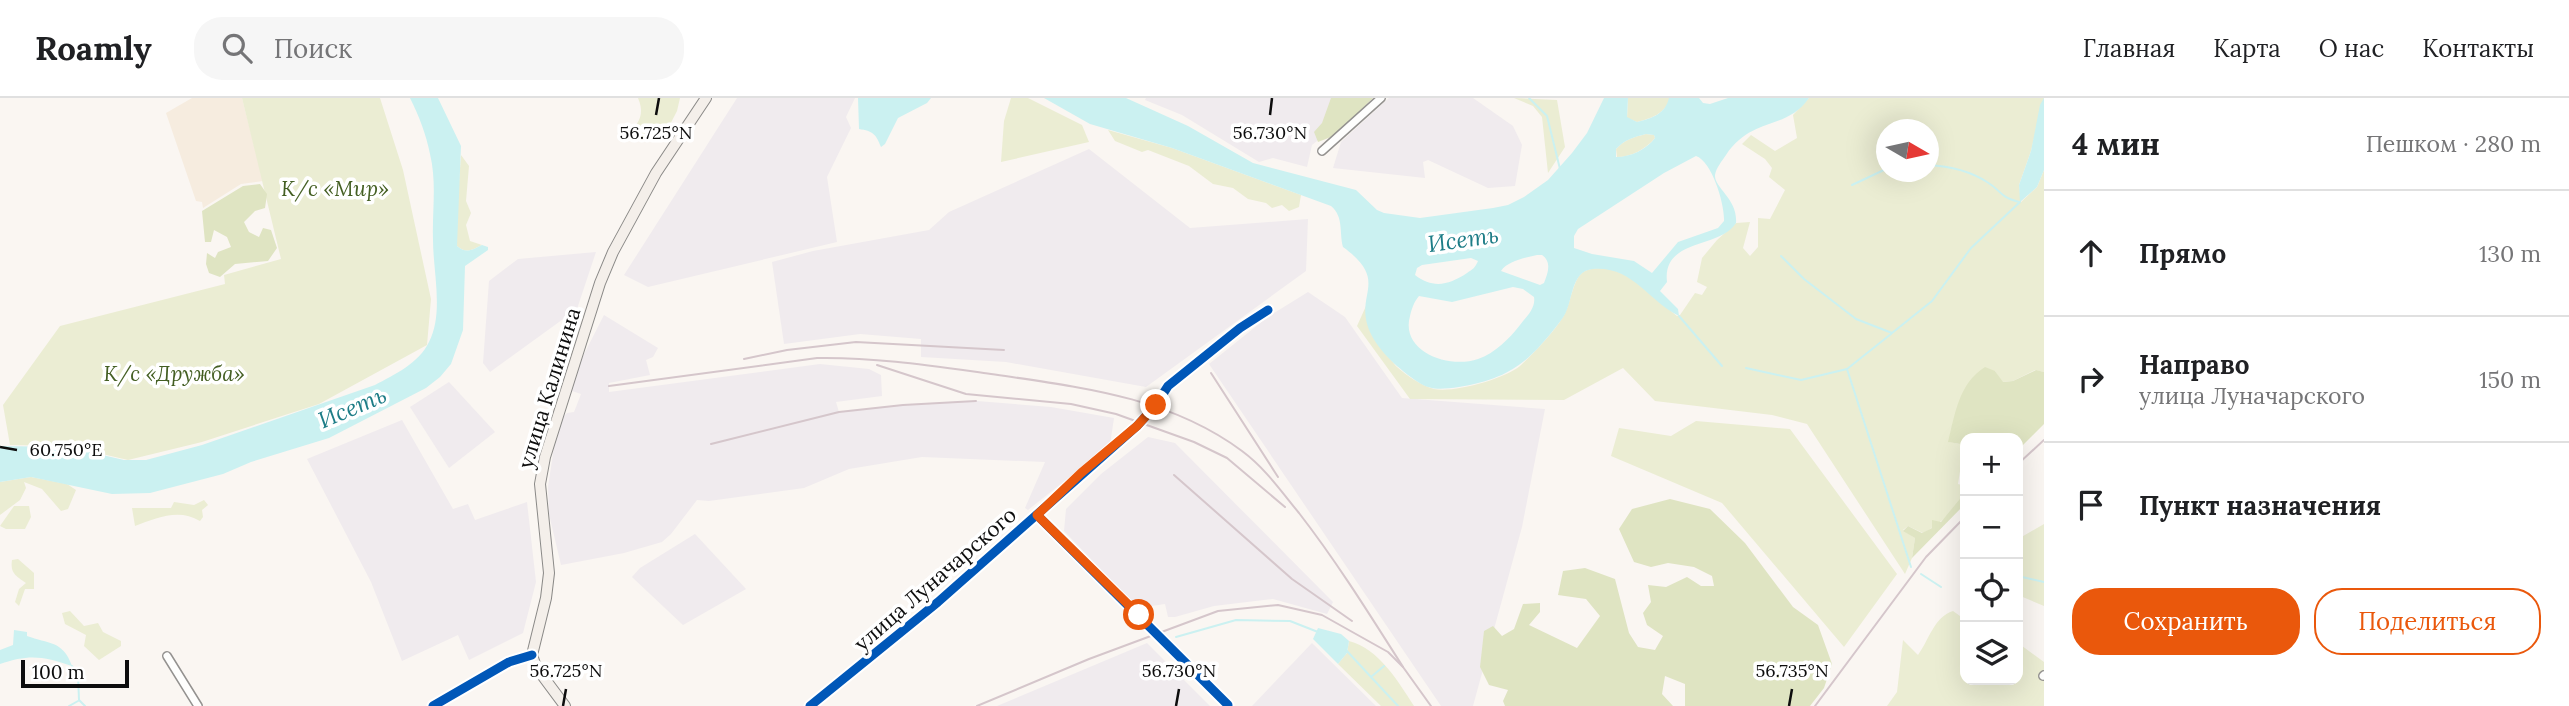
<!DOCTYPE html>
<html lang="ru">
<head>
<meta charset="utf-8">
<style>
	:root { --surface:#fff; --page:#f6f6f6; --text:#202124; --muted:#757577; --line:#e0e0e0; --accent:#ea580c }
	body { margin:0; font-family:Lora,serif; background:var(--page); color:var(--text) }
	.controls { position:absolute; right:21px; bottom:21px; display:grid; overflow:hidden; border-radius:14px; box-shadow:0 7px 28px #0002 }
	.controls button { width:63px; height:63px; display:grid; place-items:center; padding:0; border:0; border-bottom:2px solid var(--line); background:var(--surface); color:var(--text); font:35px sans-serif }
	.compass { position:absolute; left:1876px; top:21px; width:63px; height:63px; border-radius:50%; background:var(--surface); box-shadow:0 7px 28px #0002; rotate:99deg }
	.scale { position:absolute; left:21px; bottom:18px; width:108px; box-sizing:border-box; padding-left:7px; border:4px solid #0d0d0d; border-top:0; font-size:19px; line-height:24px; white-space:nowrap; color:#0d0d0d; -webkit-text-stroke:5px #fff; paint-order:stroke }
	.stop { position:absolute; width:21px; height:21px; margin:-16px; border:5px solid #ea580c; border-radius:50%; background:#fff }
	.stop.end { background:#ea580c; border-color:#fff; box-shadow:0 2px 7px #0008 }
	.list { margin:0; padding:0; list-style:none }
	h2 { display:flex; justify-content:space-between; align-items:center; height:91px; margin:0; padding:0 28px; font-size:30px }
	h2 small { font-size:23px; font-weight:400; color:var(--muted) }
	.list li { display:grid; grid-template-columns:46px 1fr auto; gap:21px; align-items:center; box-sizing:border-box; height:126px; padding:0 28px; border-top:2px solid var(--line) }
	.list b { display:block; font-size:26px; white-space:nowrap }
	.list p { margin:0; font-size:23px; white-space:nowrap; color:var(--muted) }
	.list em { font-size:23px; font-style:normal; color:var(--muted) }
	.actions { display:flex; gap:14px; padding:21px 28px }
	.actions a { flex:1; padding:16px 0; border:2px solid var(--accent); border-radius:28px; text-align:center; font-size:24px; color:var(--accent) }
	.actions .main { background:var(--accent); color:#fff }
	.icon { flex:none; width:38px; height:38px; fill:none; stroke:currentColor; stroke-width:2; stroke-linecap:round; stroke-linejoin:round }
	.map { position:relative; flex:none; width:2044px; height:608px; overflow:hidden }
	header { display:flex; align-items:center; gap:42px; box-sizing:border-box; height:98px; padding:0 35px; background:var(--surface); border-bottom:2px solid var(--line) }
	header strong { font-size:33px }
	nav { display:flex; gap:38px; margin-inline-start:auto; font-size:24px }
	.search { width:490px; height:63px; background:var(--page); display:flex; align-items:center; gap:18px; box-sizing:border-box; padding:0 24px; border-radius:28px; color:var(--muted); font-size:26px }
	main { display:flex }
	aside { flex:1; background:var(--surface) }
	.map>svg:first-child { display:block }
	.industrial { fill:#f0ebee }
	.farmland { fill:#f6ecdf }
	.green { fill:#ebedd3; fill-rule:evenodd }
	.forest { fill:#dfe4c2 }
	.water { fill:#cbf1f1; fill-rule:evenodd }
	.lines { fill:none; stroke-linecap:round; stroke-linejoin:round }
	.stream { stroke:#cbf1f1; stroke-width:2 }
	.minor-casing { stroke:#949290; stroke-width:10 }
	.secondary-casing { stroke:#8a8987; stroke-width:12 }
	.minor { stroke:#fefefd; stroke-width:7 }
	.secondary { stroke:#f4efea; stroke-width:10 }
	.rail { stroke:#d5c6cb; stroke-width:2 }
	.cycleway-casing { stroke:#fff; stroke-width:13 }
	.cycleway { stroke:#0057b8; stroke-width:9 }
	.route { stroke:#ea580c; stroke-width:9 }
	.ticks { fill:none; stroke:#0d0d0d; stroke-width:2.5 }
	.labels { text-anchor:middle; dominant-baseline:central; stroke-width:7; stroke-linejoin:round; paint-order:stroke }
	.park-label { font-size:21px; font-style:italic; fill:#445f23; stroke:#fff }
	.street-label { font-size:21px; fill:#0d0d0d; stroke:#fff }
	.water-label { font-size:23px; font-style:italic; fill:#1e7d87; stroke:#fff }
	.ticks-label { font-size:18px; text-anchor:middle; fill:#0d0d0d; stroke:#fff; stroke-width:7; stroke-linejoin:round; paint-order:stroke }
</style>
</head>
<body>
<header>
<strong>Roamly</strong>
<div class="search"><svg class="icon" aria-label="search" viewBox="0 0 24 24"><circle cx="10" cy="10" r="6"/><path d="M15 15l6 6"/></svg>Поиск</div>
<nav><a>Главная</a><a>Карта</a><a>О нас</a><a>Контакты</a></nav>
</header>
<main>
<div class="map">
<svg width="2044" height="608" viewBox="0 0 2044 608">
	<rect width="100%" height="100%" fill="#faf6f2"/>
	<g class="industrial">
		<polygon points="737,0 855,0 846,19 851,30 827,79 837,144 648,189 624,177"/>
		<polygon points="1146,0 1341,0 1322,39 1312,47 1307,69 1273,60 1259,64 1182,17 1145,2"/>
		<polygon points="1389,0 1473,0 1513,28 1522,47 1515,88 1488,90 1428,62 1423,64 1425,80 1333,70 1341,44"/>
		<polygon points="1089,51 1190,130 1308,121 1306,173 1146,289 1006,264 921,259 921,241 860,236 784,246 772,164 813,153 929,132 949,114"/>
		<polygon points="596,154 577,211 490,274 483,265 489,183 518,161"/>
		<polygon points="1308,194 1345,219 1402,300 1545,311 1522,429 1473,608 1441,608 1209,266 1269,218"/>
		<polygon points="604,217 658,250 653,259 646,262 650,277 609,285 609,294 820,266 869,271 881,277 882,298 836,304 839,314 903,307 977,303 1051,309 1114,320 1110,347 1028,412 1025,410 1045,364 922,359 849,371 804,390 709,403 697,402 671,436 662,444 624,455 561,467 549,416 548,389 554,349 561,321 567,315 574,314 576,309 581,296 572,293 580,264"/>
		<polygon points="449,284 495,334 449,370 410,309"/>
		<polygon points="402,322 453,411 468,406 475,422 527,404 536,484 523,535 469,562 458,537 402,563 371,484 307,361"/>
		<polygon points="1148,339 1175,345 1333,504 1327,516 1273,501 1214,508 1175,519 1168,519 1165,506 1138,510 1064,433 1066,411 1101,376"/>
		<polygon points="695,436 746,491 683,527 632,479 640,470"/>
		<polygon points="1147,545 1210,608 997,608"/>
		<polygon points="1312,545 1376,608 1252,608"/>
	</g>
	<polygon class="farmland" points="192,0 242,0 263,83 241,86 203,110 202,104 196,103 166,15"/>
	<g class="green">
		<polygon points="242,0 380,0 403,72 431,201 427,247 319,306 202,344 128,362 68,348 10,347 3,307 60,228 225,186 224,177 281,161"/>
		<path d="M638 0H680L677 13 663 40 644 42 634 30C642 20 643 12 638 0Z"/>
		<polygon points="1011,0 1028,0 1082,27 1089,44 1001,64 1004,23"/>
		<polygon points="1514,0 1557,2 1565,49 1548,75 1542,19 1533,8"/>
		<path d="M1628 0H1669L1670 1C1664 16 1652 20 1637 24L1627 20Z"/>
		<path d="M1809 0H2044L2031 53 2019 87 2021 104 2037 89 2044 72V274L2035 272 2013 283 2002 284 1995 273 1949 344 1960 346 1965 353V371L1961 367 1958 386 1965 388C1963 407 1939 427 1923 435L1908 428 1903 432 1915 440 1912 460 1905 476 1807 326 1772 317 1655 303 1623 270 1564 302 1410 301 1357 228 1366 208C1367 213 1366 219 1368 224 1372 235 1389 260 1397 269 1406 277 1422 288 1434 291 1454 295 1504 281 1520 268 1533 256 1554 234 1563 219 1571 207 1573 177 1585 173 1619 159 1653 199 1677 218L1680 217 1695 195 1702 197 1707 189 1697 184 1702 160 1717 142 1736 125 1750 124 1743 150 1750 158 1758 149V120L1770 121 1785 92 1769 79 1772 70 1765 61 1742 46 1751 37 1775 53 1797 40 1793 17ZM1886 32H1928V74H1886Z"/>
		<polygon points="1108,32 1172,50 1301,97 1299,109 1289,113 1282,107 1272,110 1266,105 1248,101 1233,90 1213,86 1189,68 1148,52 1142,54 1115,43"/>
		<path d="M1646 36 1654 37 1655 40C1646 51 1631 59 1617 59L1616 51C1624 42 1634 39 1646 36Z"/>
		<path d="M461 57 469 68 466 103 471 115 466 127 470 143 482 147C472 152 466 156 457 148L455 138Z"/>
		<polygon points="1696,323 1790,331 1897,476 1844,549 1722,405 1611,358 1619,330 1671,338"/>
		<polygon points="31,379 67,386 76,392 68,411 61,413 42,391 24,384 26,390 20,402 0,417 0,384"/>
		<path d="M204 402 208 407 202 412 203 419 200 423C179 410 156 420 135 428L132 410H171L174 404 194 407Z"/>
		<polygon points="14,408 29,408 31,419 25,431 6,431 0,428"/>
		<polygon points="2044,426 2044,508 2018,497 2018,441"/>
		<path d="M18 461 34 475V491H25L19 508 15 504 19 491 26 485C16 478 10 475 12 462Z"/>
		<polygon points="70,513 84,528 98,525 103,534 121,543 121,548 99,562 84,548 86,537 65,526 62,515"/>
		<path d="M1953 513 1960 518 1965 516V582H2018V545L2044 564V572L2041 577 2044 579V608H1887L1897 594 1903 542 1918 557C1929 542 1934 519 1953 513Z"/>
		<path d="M1349 543C1379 551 1398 583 1414 608H1381L1338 566 1347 555Z"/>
	</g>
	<g class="forest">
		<polygon points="1331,0 1373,0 1336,37 1318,44 1314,34 1322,25"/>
		<polygon points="260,86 267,96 265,110 255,113 244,124 249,134 259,139 263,130 271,132 277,150 268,163 235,166 220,179 209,175 206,166 207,155 215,160 218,154 231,149 227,139 214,132 211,144 205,144 202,113 243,88"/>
		<path d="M1985 269 1995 273 2003 284 2013 283 2036 272 2044 274V326L2018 352V340H1965V353L1960 346 1948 344C1955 316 1959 285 1985 269Z"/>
		<polygon points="1965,391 1965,406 1912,460 1915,440 1903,433 1908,428 1922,435 1932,430 1932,422 1941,424 1964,396"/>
		<polygon points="1670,401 1710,411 1745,445 1793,509 1818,527 1832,566 1824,590 1810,608 1685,608 1685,586 1665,578 1662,596 1673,608 1505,608 1503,603 1508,592 1489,587 1480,569 1484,533 1493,528 1502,538 1514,531 1523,506 1540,505 1540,514 1529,527 1577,550 1600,518 1586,501 1558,497 1563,473 1585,470 1615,481 1629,535 1638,549 1655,552 1663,538 1647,527 1643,515 1651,504 1648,487 1666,489 1687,479 1701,488 1714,488 1712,478 1694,469 1668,465 1651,469 1634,464 1619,431 1632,411"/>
	</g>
	<g class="water">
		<path d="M410 0H438L461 48 457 148C466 156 472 152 482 147L488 149V152L465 168 463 232 451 266 440 279 426 290 329 340 251 364 223 376 150 395 112 396 31 379 0 384V348L68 349 124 362H146L202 347 375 287C394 277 419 265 429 244 444 215 433 174 433 142 432 113 437 85 430 56 426 36 419 18 410 0Z"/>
		<path d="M858 0H931L927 5 898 20 885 46 881 49C876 36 873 33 859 31Z"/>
		<path d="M1044 0H1126L1188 28 1253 65 1356 92 1377 112 1384 115 1420 120 1493 110 1508 107 1524 99 1548 82 1572 55 1587 35 1604 0H1628L1627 19 1637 24C1653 20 1665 16 1669 0H1699L1703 5 1710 6 1728 0H1809C1786 33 1752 18 1726 57 1722 63 1716 70 1715 77 1714 90 1738 101 1736 125 1720 151 1662 140 1667 184L1660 193 1678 211 1679 218C1648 203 1633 168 1593 171 1569 173 1574 206 1562 221 1530 263 1512 280 1459 289 1443 291 1431 293 1418 284 1400 272 1379 254 1370 234 1353 195 1391 184 1343 149 1339 134 1344 119 1331 108L1172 50 1090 26ZM1646 36 1654 37 1655 40C1647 51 1631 59 1616 59V51C1624 42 1634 39 1646 36ZM1696 58C1712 63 1725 107 1724 123L1718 130 1678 144 1652 175 1634 163 1592 156 1574 150V138L1578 131 1664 75ZM1537 157H1542C1552 164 1548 175 1544 185L1540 187 1501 173C1508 163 1524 160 1537 157ZM1471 160 1478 163C1475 170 1473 171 1467 175 1449 187 1433 191 1415 177L1417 170 1422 167ZM1513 189 1523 191 1534 199C1536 210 1526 219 1520 227 1509 241 1495 255 1478 261 1449 271 1400 254 1410 218 1412 210 1414 204 1419 198L1452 204Z"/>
		<polygon points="2044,0 2044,72 2037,89 2020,104 2019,87 2031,53 2040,7"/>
		<polygon points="1318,530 1341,536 1349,543 1347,555 1338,566 1313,541"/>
		<path d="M14 532 27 534V538C48 546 63 542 72 568 44 558 28 556 0 566V552L13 547Z"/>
	</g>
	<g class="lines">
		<g class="stream">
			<polyline points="1529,0 1547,18 1560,71"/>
			<path d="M1928 67C1948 68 1970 73 1987 84 2002 93 1998 98 2019 104"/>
			<polyline points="1852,87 1886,71"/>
			<polyline points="1781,158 1804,181 1856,221 1892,235 1932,203 1971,150 2020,104"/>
			<polyline points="1679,218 1722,268"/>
			<polyline points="1746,270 1801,282 1847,271 1891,236"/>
			<polyline points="1847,271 1911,469"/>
			<polyline points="1921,476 1941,489"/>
			<polyline points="2018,478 2044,484"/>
			<polyline points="1176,539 1236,522 1290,523 1318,534"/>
			<polyline points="1346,552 1371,579"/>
			<polyline points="72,568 78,577 79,602 85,608"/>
			<polyline points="1384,568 1371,579 1398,608"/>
			<polyline points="69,608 78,603"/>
		</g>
		<defs>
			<g id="minor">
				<polyline points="1322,53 1381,0"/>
				<polyline points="1037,417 1228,607"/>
				<polyline points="167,558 198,608"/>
				<polyline points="2043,578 2044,577"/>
				<polyline points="433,608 509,564 532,557"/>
				<polyline points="810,608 938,504 1137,328 1156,307 1168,288 1240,230 1268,212"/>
			</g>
			<polyline id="secondary" points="565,608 536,569 532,557 546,500 549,475 540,386 545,359 600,185 613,154 656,75 706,0"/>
		</defs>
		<use href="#minor" class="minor-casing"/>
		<use href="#secondary" class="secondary-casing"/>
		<use href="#minor" class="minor"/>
		<use href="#secondary" class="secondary"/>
		<g class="rail">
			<polyline points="744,261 787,252 856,244 1004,252"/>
			<polyline points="877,267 966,296 1071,306 1116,316 1194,344 1227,360 1285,409"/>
			<polyline points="1211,275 1278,379"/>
			<path d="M609 288 817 260C876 259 933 268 991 276 1079 289 1168 298 1242 353 1265 370 1281 393 1299 415 1337 464 1370 517 1403 569"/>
			<polyline points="711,346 839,314 903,307 976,303"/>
			<polyline points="2018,366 2044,342"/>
			<polyline points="1174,377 1292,481 1352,523"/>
			<polyline points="977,608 1089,561 1218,513 1278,507 1322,517 1388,554 1403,569 1431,608"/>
			<polyline points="1815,608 1926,459 1965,419"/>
		</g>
		<defs>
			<g id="cycleway">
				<polyline points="1037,417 1228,607"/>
				<polyline points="433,608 509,564 532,557"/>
				<polyline points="810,608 938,504 1137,328 1156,307 1168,288 1240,230 1268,212"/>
			</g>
		</defs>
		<use href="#cycleway" class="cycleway-casing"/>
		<use href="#cycleway" class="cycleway"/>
	</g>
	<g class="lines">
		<polyline class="route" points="1139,517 1037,417 1081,375 1137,328 1156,307"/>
	</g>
	<path class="ticks" d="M656 17 659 0M1270 17 1272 0M0 349 17 352M563 608 566 591M1176 608 1179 591M1789 608 1792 591"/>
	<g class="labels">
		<g class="park-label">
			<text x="335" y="90">К/с «Мир»</text>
			<text x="174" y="275">К/с «Дружба»</text>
		</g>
		<g class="street-label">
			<text transform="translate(549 290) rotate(-73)">улица Калинина</text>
			<text transform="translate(935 481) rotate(-41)">улица Луначарского</text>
		</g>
		<g class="water-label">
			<text transform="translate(1463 141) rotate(-8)">Исеть</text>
			<text transform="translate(352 309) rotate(-23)">Исеть</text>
		</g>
	</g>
	<g class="ticks-label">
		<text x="656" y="41">56.725°N</text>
		<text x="1270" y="41">56.730°N</text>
		<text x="66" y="358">60.750°E</text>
		<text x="566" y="579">56.725°N</text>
		<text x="1179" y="579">56.730°N</text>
		<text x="1792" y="579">56.735°N</text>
	</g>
</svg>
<div class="controls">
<button>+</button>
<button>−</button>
<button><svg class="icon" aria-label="locate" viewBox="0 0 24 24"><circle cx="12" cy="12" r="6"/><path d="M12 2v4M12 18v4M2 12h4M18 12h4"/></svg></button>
<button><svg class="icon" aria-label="layers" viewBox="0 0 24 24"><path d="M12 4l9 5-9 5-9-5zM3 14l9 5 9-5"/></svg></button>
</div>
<svg class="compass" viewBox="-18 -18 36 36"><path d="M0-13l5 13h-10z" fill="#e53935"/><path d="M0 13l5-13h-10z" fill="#757577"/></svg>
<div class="scale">100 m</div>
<div class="stop" style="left:1139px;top:517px"></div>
<div class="stop end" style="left:1156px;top:307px"></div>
</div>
<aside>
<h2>4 мин<small>Пешком · 280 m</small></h2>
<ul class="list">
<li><svg class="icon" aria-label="ahead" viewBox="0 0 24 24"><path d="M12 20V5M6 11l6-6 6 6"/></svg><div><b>Прямо</b></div><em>130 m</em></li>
<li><svg class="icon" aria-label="right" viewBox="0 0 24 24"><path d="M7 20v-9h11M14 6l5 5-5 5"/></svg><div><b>Направо</b><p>улица Луначарского</p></div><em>150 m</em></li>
<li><svg class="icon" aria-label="arrive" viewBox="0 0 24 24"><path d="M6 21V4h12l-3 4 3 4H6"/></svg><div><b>Пункт назначения</b></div></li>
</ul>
<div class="actions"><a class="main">Сохранить</a><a>Поделиться</a></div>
</aside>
</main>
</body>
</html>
